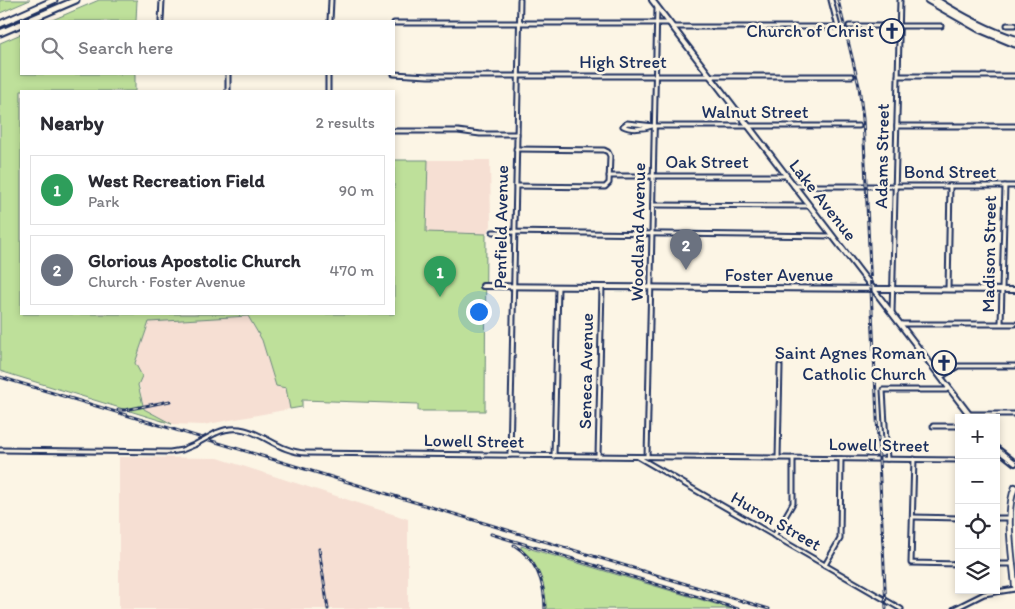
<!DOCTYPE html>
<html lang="en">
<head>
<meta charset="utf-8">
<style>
	:root { --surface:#fff; --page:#f7f7f7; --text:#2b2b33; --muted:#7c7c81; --line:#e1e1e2; --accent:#1b2f5e }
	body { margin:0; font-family:Itim,sans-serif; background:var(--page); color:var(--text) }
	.controls { position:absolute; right:15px; bottom:15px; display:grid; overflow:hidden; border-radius:0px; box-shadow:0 2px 8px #0003 }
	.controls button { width:45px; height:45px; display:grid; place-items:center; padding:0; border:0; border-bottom:1px solid var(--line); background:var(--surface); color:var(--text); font:25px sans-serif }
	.you { position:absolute; left:478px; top:311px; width:18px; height:18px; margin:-12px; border:4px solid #fff; border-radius:50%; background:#1a73e8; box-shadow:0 0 0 8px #1a73e833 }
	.badge { display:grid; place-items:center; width:32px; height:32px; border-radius:50%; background:var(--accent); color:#fff; font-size:16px; font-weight:700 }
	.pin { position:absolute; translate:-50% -41px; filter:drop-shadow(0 1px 2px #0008) }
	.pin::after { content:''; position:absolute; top:26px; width:18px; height:15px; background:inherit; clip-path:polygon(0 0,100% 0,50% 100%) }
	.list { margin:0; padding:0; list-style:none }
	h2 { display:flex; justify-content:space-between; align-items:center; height:65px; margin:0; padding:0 20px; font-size:21px }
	h2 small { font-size:16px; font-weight:400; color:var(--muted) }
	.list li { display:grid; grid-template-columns:32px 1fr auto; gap:15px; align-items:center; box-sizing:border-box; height:70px; margin:0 10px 10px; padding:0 10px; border:1px solid var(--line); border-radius:0px }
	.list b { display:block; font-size:19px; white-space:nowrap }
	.list p { margin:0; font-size:16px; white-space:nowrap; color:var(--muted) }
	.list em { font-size:16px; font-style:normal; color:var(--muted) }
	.icon { flex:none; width:28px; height:28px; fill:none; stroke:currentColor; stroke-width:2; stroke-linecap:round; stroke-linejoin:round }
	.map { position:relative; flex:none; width:1015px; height:609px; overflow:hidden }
	.search { position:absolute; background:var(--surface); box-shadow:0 2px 8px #0003; left:20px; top:20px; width:375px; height:55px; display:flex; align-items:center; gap:12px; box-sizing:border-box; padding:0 18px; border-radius:0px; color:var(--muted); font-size:19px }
	.panel { position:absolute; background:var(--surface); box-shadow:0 2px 8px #0003; left:20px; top:90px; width:375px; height:225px; border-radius:0px }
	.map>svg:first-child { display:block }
	.built { fill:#f6dfd3 }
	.green { fill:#bee09a; stroke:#6c887c }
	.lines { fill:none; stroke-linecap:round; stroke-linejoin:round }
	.minor-casing { stroke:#1b2f5e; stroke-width:7 }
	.tertiary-casing { stroke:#1b2f5e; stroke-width:8 }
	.secondary-casing { stroke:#1b2f5e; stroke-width:8 }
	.primary-casing { stroke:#1b2f5e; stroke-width:9 }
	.minor { stroke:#fcf5e5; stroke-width:3 }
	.tertiary { stroke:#fcf5e5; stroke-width:4 }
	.secondary { stroke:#fcf5e5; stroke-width:4.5 }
	.primary { stroke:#fcf5e5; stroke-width:5 }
	.rail-casing { stroke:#1b2f5e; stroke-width:3 }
	.rail { stroke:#fcf5e5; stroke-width:1; stroke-dasharray:4; stroke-linecap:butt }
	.minor-bridge-casing { stroke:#1b2f5e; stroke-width:7; stroke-linecap:butt }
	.minor-bridge { stroke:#fcf5e5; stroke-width:3 }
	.labels { text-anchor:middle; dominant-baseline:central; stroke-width:5; stroke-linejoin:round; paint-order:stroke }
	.poi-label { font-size:18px; fill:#1b2f5e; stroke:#fcf5e5; text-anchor:end }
	.street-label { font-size:18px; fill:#1b2f5e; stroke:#fcf5e5 }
</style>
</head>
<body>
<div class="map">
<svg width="1015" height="609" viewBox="0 0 1015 609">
	<rect width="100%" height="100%" fill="#fcf5e5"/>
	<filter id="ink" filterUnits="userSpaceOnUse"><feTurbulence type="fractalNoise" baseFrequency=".02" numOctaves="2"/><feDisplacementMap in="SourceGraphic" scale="10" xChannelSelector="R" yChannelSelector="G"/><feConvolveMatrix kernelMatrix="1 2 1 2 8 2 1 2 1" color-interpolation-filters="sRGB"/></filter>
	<g filter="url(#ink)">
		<g class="built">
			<polygon points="428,160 490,160 491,226 486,234 426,233"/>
			<polygon points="248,316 262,340 276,385 286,388 290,409 203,425 172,424 144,409 135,363 149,322"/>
			<polygon points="119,457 218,458 408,519 408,609 119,609"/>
		</g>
		<g class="green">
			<polygon points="0,0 30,0 0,13"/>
			<polygon points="99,0 137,0 136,21 50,21"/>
			<polygon points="21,34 21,74 135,74 135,91 21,91 21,314 394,314 394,160 428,160 426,232 486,234 485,411 418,411 418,404 302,400 302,407 290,409 286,388 276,386 262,340 248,316 149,322 135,363 142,376 138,385 144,409 172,424 0,371 0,43"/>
			<path d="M521 546 732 609H545C545 585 539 566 521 550Z"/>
		</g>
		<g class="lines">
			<defs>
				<g id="minor">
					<polyline points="161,21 162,0"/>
					<polyline points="330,21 331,0"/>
					<polyline points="394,23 669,23"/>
					<polyline points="1007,25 1015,25"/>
					<polyline points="849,26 941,26"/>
					<polyline points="672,27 838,27 831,0"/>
					<polyline points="394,74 428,76 852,76"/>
					<polyline points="898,76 1015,76"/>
					<polyline points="228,91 228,74"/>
					<polyline points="328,91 328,74"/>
					<path d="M652 126C644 129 630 130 623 126L627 123 654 126H859"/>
					<polyline points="897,126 1015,126"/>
					<polyline points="394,131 458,131 480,134 517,134"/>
					<polyline points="609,176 786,176"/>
					<polyline points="516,186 605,187 609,183 610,156 608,152 604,150 516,149"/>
					<polyline points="794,186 1015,186"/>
					<polyline points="653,205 809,206"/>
					<polyline points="493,232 832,236"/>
					<polyline points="948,289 950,186"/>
					<polyline points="892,313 900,0"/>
					<polyline points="1001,323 1005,186"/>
					<polyline points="900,324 1015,324"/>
					<polyline points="941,377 958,366 1015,366"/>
					<polyline points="969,414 1015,414"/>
					<polyline points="933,426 959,426"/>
					<path d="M216 433C253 417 271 452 306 453L959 460"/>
					<polyline points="0,450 170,452 182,450 194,445"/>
					<polyline points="510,455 520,0"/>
					<polyline points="554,456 558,287"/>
					<polyline points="598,456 602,287"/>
					<polyline points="638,457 901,609"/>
					<polyline points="647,457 657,7"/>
					<polyline points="778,458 780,366"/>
					<polyline points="887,459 883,390 946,390 949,388"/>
					<polyline points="914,459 911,563 959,564"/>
					<polyline points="913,517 959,518"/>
					<polyline points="996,518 1009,518"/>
					<polyline points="774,536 793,503 793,458"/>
					<polyline points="996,564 1013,564"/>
					<polyline points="825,565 840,539 841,459"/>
					<polyline points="954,609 984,594 1015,589"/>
				</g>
				<g id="tertiary">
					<polyline points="652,0 972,418"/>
					<polyline points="483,286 1015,290"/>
					<polyline points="996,448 1015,463"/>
				</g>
				<path id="secondary" d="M1015 487C1004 513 1013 558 1015 586"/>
				<g id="primary">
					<polyline points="928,0 979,29 1015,44"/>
					<path d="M936 0C961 16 987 30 1015 39"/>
					<polyline points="27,21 76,0"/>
					<polyline points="0,24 54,0"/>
					<polyline points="0,33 21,24"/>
				</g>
			</defs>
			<use href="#minor" class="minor-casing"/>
			<use href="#tertiary" class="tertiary-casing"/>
			<use href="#secondary" class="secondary-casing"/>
			<use href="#primary" class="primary-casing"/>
			<use href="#minor" class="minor"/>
			<use href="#tertiary" class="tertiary"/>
			<use href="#secondary" class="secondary"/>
			<use href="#primary" class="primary"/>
			<defs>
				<g id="rail">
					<polyline points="838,0 859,86 863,119 886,609"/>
					<polyline points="0,377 769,609"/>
					<polyline points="118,410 125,410 170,401"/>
					<polyline points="491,534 738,609"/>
					<path d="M514 545C537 560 545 582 545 609"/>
					<polyline points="319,549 328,609"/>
				</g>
			</defs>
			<use href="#rail" class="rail-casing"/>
			<use href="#rail" class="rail"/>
			<defs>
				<polyline id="minor-bridge" points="194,445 216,433"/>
			</defs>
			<use href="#minor-bridge" class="minor-bridge-casing"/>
			<use href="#minor-bridge" class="minor-bridge"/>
		</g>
	</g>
	<defs>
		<symbol id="church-ring" viewBox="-11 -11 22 22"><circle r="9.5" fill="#fcf5e5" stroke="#1b2f5e" stroke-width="1.5"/><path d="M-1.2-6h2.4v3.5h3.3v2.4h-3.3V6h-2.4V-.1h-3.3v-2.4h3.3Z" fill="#1b2f5e"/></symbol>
	</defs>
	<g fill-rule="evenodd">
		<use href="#church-ring" x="878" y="17" width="28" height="28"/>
		<use href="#church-ring" x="930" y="349" width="28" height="28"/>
	</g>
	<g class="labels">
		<g class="poi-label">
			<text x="874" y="31">Church of Christ</text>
			<text x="926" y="353">Saint Agnes Roman<tspan x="926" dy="21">Catholic Church</tspan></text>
		</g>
		<g class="street-label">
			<text x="623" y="62">High Street</text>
			<text x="755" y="112">Walnut Street</text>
			<text transform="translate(882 156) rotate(-89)">Adams Street</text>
			<text x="707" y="162">Oak Street</text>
			<text x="950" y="172">Bond Street</text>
			<text transform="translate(823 200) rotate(52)">Lake Avenue</text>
			<text transform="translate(501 227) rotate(-89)">Penfield Avenue</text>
			<text transform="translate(638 232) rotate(-89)">Woodland Avenue</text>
			<text transform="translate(989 254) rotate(-89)">Madison Street</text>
			<text x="779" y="275">Foster Avenue</text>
			<text transform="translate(586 371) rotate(-89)">Seneca Avenue</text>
			<text transform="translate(474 441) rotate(1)">Lowell Street</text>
			<text transform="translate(879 445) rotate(1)">Lowell Street</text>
			<text transform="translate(776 521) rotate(30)">Huron Street</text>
		</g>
	</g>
</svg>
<div class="controls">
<button>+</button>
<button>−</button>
<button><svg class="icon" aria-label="locate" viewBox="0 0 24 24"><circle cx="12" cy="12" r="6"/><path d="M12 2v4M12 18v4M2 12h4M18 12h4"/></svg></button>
<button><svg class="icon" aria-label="layers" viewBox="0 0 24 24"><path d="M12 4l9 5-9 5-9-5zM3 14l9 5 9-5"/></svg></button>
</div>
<div class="you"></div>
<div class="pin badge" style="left:440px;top:297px;background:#2e9e5b">1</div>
<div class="pin badge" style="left:686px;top:270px;background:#6b7280">2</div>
<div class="search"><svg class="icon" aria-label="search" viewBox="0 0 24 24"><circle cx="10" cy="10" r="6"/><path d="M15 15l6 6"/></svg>Search here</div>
<section class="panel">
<h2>Nearby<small>2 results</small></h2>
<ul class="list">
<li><span class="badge" style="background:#2e9e5b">1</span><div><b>West Recreation Field</b><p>Park</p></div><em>90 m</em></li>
<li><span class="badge" style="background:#6b7280">2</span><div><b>Glorious Apostolic Church</b><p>Church · Foster Avenue</p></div><em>470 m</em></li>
</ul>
</section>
</div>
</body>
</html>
